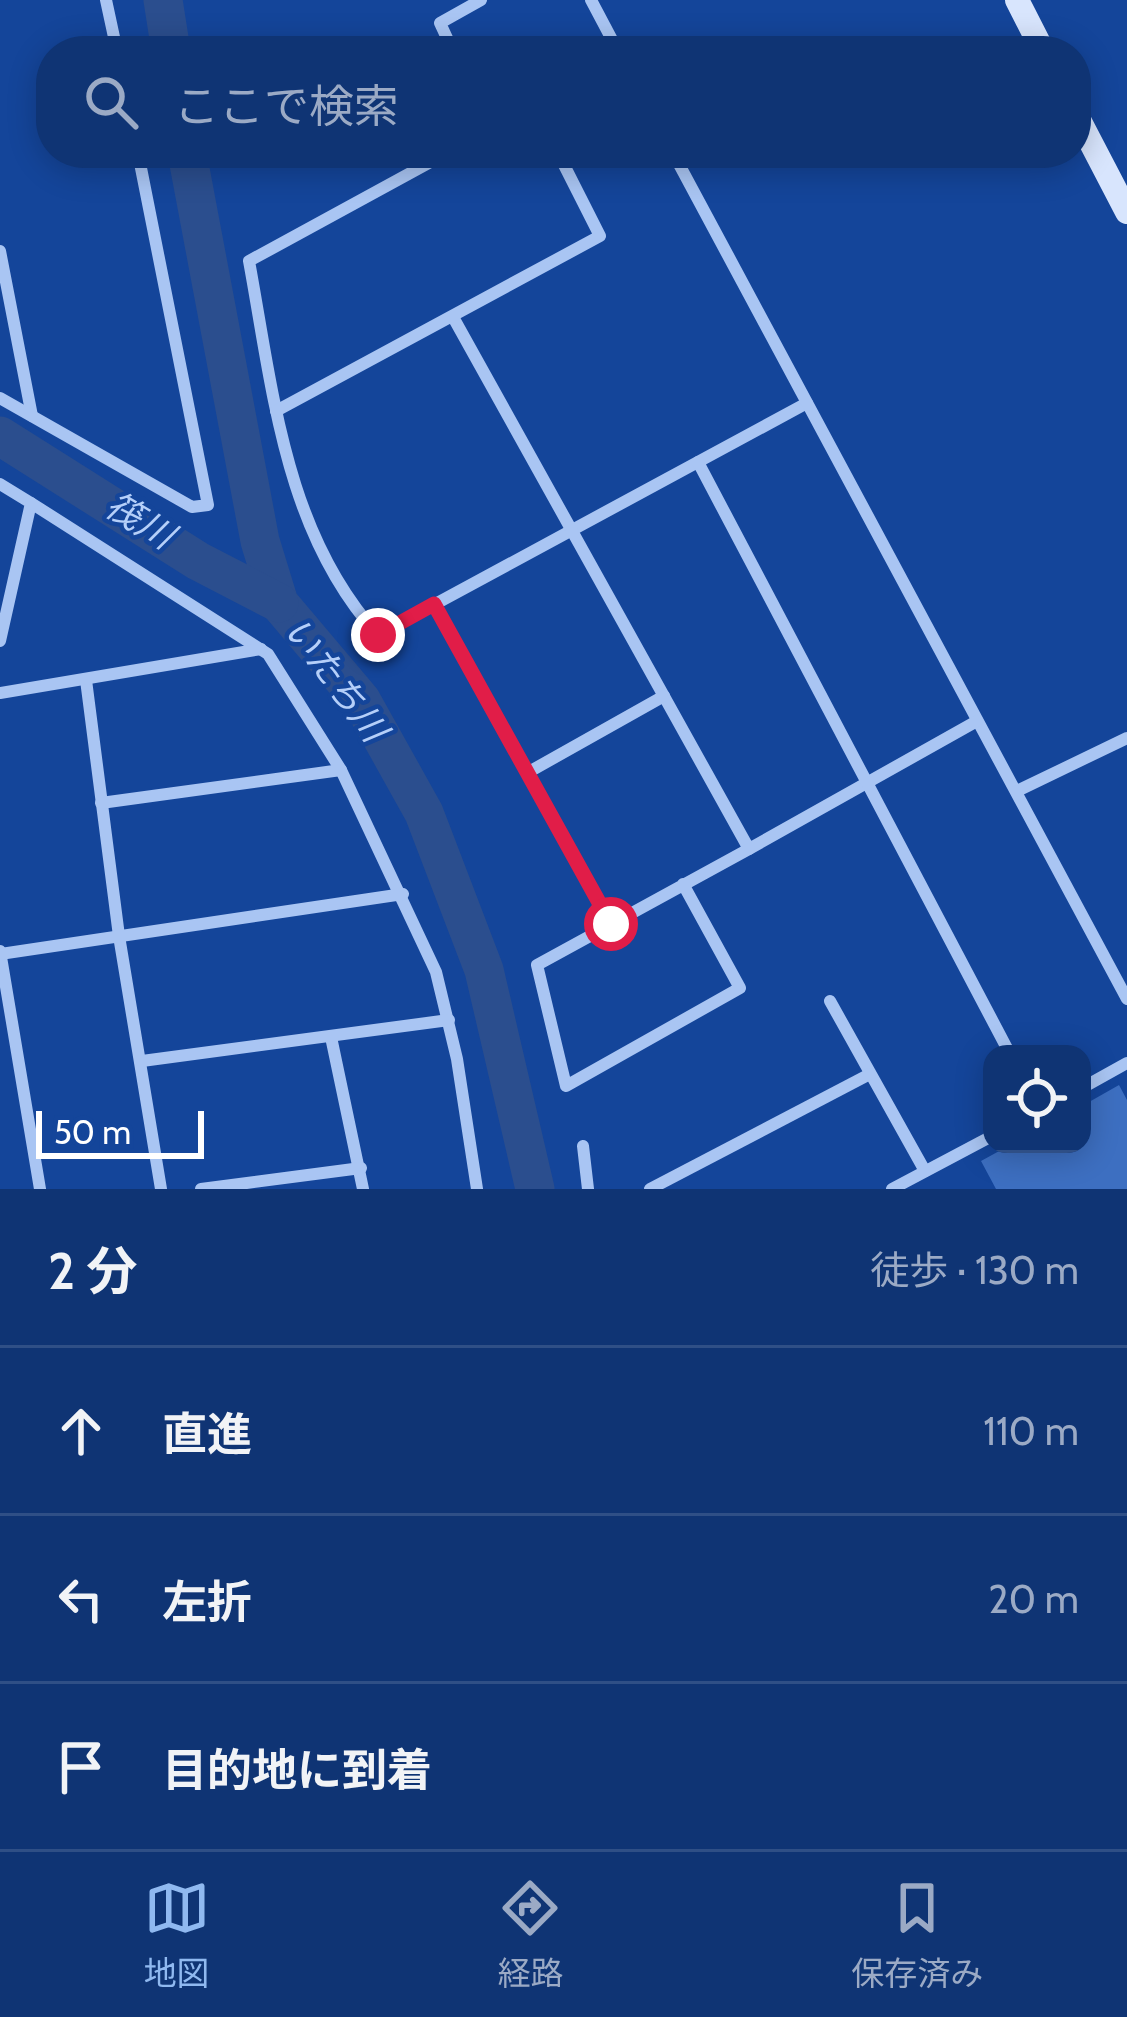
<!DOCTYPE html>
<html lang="ja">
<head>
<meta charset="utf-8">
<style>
	:root { --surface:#0f3474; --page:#1d3f7c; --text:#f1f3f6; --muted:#9baac5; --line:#2f4f86; --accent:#90b9f0 }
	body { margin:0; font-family:Cabin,"Noto Sans JP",sans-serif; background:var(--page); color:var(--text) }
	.controls { position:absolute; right:36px; bottom:36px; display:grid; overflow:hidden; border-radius:24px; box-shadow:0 6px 30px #0003 }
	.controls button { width:108px; height:108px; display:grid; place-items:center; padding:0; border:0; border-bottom:3px solid var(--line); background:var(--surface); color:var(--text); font:60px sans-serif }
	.scale { position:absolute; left:36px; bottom:30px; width:168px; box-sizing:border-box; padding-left:12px; border:6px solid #fff; border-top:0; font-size:33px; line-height:42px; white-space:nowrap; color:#fff; -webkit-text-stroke:9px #14459a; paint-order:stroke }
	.stop { position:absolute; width:36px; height:36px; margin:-27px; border:9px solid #e11d48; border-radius:50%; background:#fff }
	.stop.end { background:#e11d48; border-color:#fff; box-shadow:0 3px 12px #0008 }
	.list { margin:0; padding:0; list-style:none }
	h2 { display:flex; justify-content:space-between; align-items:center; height:156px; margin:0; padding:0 48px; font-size:51px }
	h2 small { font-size:39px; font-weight:400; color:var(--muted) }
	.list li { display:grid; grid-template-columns:78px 1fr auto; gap:36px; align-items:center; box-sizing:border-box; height:168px; padding:0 48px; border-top:3px solid var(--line) }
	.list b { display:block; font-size:45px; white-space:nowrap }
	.list em { font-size:39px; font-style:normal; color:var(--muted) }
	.icon { flex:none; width:66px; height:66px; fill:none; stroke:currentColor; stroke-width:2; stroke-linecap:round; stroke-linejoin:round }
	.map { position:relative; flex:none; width:1127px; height:1189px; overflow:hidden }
	.search { position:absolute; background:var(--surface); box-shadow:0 6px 30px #0003; left:36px; right:36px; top:36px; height:132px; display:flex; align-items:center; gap:30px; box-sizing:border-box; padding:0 42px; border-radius:48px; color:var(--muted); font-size:45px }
	.sheet { height:660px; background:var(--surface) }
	nav { display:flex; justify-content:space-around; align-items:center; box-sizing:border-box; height:168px; border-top:3px solid var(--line); background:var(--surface); font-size:33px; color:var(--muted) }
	nav a { display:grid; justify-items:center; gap:6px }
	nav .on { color:var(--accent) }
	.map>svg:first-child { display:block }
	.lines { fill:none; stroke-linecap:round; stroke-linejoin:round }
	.river { stroke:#2b4e8e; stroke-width:39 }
	.building { fill:#3d6fc1 }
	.street { stroke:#a9c5f3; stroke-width:12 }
	.secondary { stroke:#d8e5fd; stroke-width:24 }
	.route { stroke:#e11d48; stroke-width:15 }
	.labels { text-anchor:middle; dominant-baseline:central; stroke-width:9; stroke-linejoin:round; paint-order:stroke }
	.water-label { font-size:36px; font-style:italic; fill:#b5cff9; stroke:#14459a }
</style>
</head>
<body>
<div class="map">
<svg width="1127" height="1189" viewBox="0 0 1127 1189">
	<rect width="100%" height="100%" fill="#14459a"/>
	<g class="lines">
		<g class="river">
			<polyline points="163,0 171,51"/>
			<polyline points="187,153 260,541 279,603 361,700 424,813 484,970 535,1189"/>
			<polyline points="0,436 198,561 279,603"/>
		</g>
	</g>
	<polygon class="building" points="1119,1085 1127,1100 1127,1189 996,1189 981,1161 1012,1144 1082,1144 1082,1106"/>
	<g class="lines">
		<g class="street">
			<polyline points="106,0 117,51"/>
			<polyline points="591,0 618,51"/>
			<polyline points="453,51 440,23 481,0"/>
			<path d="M447 153 249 261C273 391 285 533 378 635L807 403"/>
			<polyline points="673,153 1127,999"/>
			<polyline points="0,251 32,416"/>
			<polyline points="453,317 749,849 977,721"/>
			<polyline points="0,398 192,507 208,505 138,153"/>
			<polyline points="276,411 600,236 558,153"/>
			<polyline points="698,462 1010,1054"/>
			<polyline points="0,484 31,503 0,641"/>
			<polyline points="31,503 268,654 341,770 436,972 457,1059 477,1189"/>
			<polyline points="434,604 611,924"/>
			<polyline points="86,680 119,936 161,1189"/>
			<polyline points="0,693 261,649"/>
			<polyline points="527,773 664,696"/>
			<polyline points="1017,791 1127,738"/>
			<polyline points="101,803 341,770"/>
			<polyline points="683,884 740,988 566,1086 537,965 749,849"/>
			<polyline points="0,951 40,1189"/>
			<polyline points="0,954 403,894"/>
			<polyline points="830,1001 925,1171"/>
			<polyline points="331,1037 363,1189"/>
			<polyline points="142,1061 449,1020"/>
			<polyline points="1082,1088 1127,1063"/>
			<polyline points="583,1146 588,1189"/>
			<polyline points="201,1189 361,1168"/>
			<polyline points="650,1189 870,1074"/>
			<polyline points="892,1189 992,1136"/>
		</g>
		<g class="secondary">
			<polyline points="1017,0 1043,51"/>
			<polyline points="1076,114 1127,212"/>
		</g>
	</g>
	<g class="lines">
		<polyline class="route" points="378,635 434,604 611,924"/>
	</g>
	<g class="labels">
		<g class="water-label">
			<text transform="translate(140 520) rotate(31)">筏川</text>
			<text transform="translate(336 679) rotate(53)">いたち川</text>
		</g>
	</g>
</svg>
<div class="controls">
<button><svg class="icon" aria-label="locate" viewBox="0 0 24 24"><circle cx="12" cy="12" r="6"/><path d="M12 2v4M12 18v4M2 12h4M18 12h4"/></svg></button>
</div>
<div class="scale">50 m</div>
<div class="stop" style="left:611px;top:924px"></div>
<div class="stop end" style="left:378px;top:635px"></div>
<div class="search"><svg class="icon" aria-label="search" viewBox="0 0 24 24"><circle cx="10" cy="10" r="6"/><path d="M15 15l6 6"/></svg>ここで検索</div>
</div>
<section class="sheet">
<h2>2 分<small>徒歩 · 130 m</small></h2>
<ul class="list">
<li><svg class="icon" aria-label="ahead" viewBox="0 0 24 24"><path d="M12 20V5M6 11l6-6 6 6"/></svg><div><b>直進</b></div><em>110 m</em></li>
<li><svg class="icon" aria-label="left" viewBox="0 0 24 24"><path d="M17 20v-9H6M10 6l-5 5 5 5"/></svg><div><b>左折</b></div><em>20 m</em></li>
<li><svg class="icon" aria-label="arrive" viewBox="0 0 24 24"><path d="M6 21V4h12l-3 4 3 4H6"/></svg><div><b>目的地に到着</b></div></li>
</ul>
</section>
<nav>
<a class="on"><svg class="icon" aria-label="map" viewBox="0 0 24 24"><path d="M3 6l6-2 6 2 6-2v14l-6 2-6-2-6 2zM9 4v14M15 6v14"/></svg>地図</a>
<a><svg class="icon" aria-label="directions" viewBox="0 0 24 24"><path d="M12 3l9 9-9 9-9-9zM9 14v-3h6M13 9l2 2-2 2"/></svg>経路</a>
<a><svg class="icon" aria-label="saved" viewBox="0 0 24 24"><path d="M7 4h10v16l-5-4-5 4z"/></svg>保存済み</a>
</nav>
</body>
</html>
